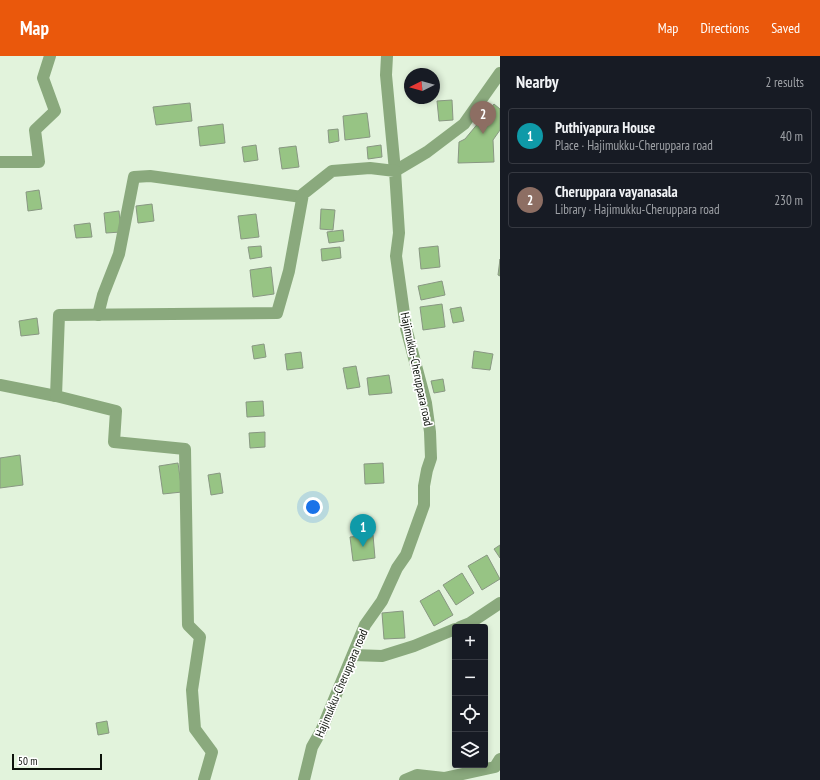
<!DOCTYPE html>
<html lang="en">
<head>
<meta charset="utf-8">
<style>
	:root { --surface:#171b24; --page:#20242c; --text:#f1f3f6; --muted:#9ea1a6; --line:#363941; --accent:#ea580c }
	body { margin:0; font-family:"PT Sans Narrow",sans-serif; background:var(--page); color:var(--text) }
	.controls { position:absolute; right:12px; bottom:12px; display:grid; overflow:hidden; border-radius:4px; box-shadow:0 2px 6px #0003 }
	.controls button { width:36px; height:36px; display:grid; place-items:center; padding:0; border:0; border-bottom:1px solid var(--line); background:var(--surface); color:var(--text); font:20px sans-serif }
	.compass { position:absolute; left:404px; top:12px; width:36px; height:36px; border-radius:50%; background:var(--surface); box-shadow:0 2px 6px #0003; rotate:265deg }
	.scale { position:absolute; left:12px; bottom:10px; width:90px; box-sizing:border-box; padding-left:4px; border:2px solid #0d120b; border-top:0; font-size:11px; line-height:14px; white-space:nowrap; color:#0d120b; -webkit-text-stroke:3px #fff; paint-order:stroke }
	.you { position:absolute; left:313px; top:451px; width:14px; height:14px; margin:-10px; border:3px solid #fff; border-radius:50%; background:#1a73e8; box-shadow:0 0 0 6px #1a73e833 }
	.badge { display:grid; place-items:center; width:26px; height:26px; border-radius:50%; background:var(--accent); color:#fff; font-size:13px; font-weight:700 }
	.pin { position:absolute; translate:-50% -33px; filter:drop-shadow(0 1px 2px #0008) }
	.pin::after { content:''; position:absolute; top:21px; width:14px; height:12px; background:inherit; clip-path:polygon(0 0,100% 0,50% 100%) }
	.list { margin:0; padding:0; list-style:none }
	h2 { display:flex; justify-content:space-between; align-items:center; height:52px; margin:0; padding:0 16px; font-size:17px }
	h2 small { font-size:13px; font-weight:400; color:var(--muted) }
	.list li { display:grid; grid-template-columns:26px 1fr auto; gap:12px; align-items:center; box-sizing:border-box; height:56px; margin:0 8px 8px; padding:0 8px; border:1px solid var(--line); border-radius:4px }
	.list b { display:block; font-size:15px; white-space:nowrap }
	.list p { margin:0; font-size:13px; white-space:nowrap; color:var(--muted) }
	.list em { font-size:13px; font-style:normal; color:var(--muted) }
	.icon { flex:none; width:22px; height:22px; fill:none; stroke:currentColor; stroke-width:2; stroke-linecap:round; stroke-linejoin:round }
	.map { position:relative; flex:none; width:500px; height:724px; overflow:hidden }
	header { display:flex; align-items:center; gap:24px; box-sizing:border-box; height:56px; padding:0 20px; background:var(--accent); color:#fff }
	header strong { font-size:19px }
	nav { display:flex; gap:22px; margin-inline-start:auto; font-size:14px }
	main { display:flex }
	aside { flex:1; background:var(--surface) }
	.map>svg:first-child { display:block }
	.building { fill:#97c484; stroke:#889782 }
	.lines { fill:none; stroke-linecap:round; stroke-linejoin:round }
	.street { stroke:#8aa97d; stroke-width:12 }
	.labels { text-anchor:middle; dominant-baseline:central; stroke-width:3.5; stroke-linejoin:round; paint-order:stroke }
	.street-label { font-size:12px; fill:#0d120b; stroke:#fff }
</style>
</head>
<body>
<header>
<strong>Map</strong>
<nav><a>Map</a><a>Directions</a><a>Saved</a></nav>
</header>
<main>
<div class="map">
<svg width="500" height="724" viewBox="0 0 500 724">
	<rect width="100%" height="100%" fill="#e2f3dc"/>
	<g class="building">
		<polygon points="452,44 453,64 439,65 437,45"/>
		<polygon points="190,47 192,65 156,69 153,51"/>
		<polygon points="494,48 500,53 500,74 493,84 494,106 458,107 459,86 465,83"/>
		<polygon points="367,57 370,81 345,84 343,60"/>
		<polygon points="223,68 225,87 200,90 198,71"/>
		<polygon points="338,73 339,85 329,87 328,74"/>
		<polygon points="256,89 258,104 244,106 242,91"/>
		<polygon points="381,89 382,101 368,103 367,91"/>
		<polygon points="296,90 299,111 282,113 279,92"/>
		<polygon points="39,134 42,153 28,155 26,136"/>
		<polygon points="152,148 154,165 138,167 136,150"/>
		<polygon points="321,153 335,154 333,174 320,173"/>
		<polygon points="119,155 121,176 106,177 104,157"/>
		<polygon points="256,158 259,181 241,183 238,160"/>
		<polygon points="90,167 92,181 76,182 74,169"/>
		<polygon points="343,174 344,185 329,187 327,176"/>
		<polygon points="261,190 262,201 250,203 248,191"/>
		<polygon points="438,190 440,211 421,213 419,192"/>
		<polygon points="340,191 341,202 322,205 321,193"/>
		<polygon points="500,203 500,220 498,219"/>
		<polygon points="271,211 274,238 253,241 250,214"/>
		<polygon points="442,225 445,239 421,244 418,230"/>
		<polygon points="442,248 445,271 423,274 420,251"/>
		<polygon points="461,251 464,265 453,267 450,253"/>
		<polygon points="37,262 39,278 21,280 19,265"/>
		<polygon points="264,288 266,301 254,303 252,290"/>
		<polygon points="474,295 493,298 490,314 472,312"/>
		<polygon points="301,296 303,312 287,314 285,298"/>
		<polygon points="356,310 360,331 347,333 343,312"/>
		<polygon points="389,319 392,337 369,339 367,322"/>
		<polygon points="443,323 445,335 434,337 431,325"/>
		<polygon points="263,345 264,360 247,361 246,346"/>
		<polygon points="265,376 265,391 250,392 249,377"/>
		<polygon points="20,399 23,429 0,432 0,402"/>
		<polygon points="178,407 182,436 163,438 159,410"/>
		<polygon points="383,407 384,427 365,428 364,408"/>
		<polygon points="220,417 223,437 211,439 208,419"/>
		<polygon points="373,479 375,502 353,505 350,481"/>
		<polygon points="500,489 500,502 494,493"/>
		<polygon points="487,499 500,523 482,534 468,510"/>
		<polygon points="462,517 474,537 456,549 443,529"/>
		<polygon points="439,534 453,559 434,570 420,545"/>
		<polygon points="403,555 405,582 384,583 382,557"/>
		<polygon points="107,665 109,677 98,679 96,667"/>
	</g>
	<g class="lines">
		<g class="street">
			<polyline points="387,0 386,19 395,115 427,96 464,68 500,17"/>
			<polyline points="0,106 39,106 35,74 55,55 43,22 50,0"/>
			<polyline points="98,259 103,239 119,198 134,121 150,120 302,141"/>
			<polyline points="0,329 56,340"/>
			<polyline points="460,571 470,567 500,547"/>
			<polyline points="353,599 382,600 414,590 455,573"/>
			<polyline points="204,724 212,696 195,673 192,634 200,581 188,569 185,393 114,386 116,355 56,340 59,259 277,257 289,215 303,138 332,115 370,112 395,115 399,177 396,200 406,272 426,347 430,376 431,402 427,414 424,430 424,449 406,499 397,512 382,545 365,569 321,675 312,691 304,724"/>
			<polyline points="405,724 417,719 444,722 495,711 500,703"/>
		</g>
	</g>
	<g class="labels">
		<g class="street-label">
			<text transform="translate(417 313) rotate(78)">Hajimukku-Cheruppara road</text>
			<text transform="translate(341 627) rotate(-67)">Hajimukku-Cheruppara road</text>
		</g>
	</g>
</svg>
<div class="controls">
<button>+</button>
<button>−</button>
<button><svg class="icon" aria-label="locate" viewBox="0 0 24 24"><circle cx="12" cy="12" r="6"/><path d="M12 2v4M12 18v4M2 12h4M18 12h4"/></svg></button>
<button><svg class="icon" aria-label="layers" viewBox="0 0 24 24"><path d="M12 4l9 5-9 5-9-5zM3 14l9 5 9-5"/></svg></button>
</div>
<svg class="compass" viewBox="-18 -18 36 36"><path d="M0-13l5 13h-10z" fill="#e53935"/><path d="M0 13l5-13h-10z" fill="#9ea1a6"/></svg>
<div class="scale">50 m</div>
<div class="you"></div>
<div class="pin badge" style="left:363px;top:491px;background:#0f9aa8">1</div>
<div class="pin badge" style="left:483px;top:78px;background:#8d6e63">2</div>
</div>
<aside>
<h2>Nearby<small>2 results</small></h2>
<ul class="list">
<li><span class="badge" style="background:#0f9aa8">1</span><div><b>Puthiyapura House</b><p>Place · Hajimukku-Cheruppara road</p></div><em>40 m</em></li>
<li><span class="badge" style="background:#8d6e63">2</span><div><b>Cheruppara vayanasala</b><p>Library · Hajimukku-Cheruppara road</p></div><em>230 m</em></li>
</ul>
</aside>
</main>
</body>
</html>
